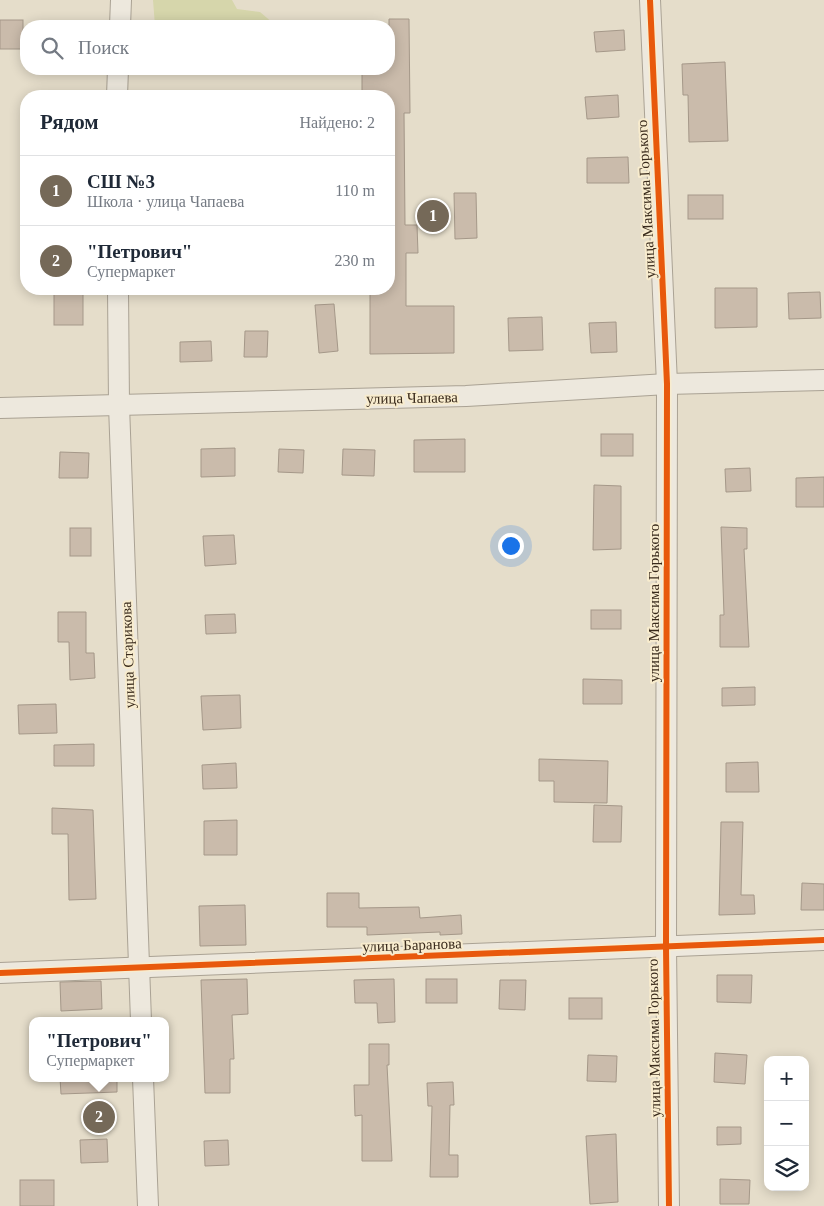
<!DOCTYPE html>
<html lang="ru">
<head>
<meta charset="utf-8">
<style>
	:root { --surface:#fff; --page:#f2f2f3; --text:#1f2937; --muted:#747a83; --line:#e0e1e3; --accent:#756958 }
	body { margin:0; font-family:Georgia,serif; background:var(--page); color:var(--text) }
	.controls { position:absolute; right:15px; bottom:15px; display:grid; overflow:hidden; border-radius:10px; box-shadow:0 2px 12px #0003 }
	.controls button { width:45px; height:45px; display:grid; place-items:center; padding:0; border:0; border-bottom:1px solid var(--line); background:var(--surface); color:var(--text); font:25px sans-serif }
	.you { position:absolute; left:510px; top:545px; width:18px; height:18px; margin:-12px; border:4px solid #fff; border-radius:50%; background:#1a73e8; box-shadow:0 0 0 8px #1a73e833 }
	.badge { display:grid; place-items:center; width:32px; height:32px; border-radius:50%; background:var(--accent); color:#fff; font-size:16px; font-weight:700 }
	.pin { position:absolute; translate:-50% -50%; border:2px solid #fff; box-shadow:0 1px 5px #0006 }
	.popup { position:absolute; left:29px; top:1017px; width:140px; height:65px; box-sizing:border-box; display:grid; place-content:center; border-radius:10px; background:var(--surface); filter:drop-shadow(0 1px 4px #0005); font-size:16px; white-space:nowrap; color:var(--muted) }
	.popup b { font-size:19px; color:var(--text) }
	.popup::after { content:''; position:absolute; left:50%; top:100%; margin-left:-10px; border:10px solid transparent; border-top-color:var(--surface) }
	.list { margin:0; padding:0; list-style:none }
	h2 { display:flex; justify-content:space-between; align-items:center; height:65px; margin:0; padding:0 20px; font-size:21px }
	h2 small { font-size:16px; font-weight:400; color:var(--muted) }
	.list li { display:grid; grid-template-columns:32px 1fr auto; gap:15px; align-items:center; box-sizing:border-box; height:70px; padding:0 20px; border-top:1px solid var(--line) }
	.list b { display:block; font-size:19px; white-space:nowrap }
	.list p { margin:0; font-size:16px; white-space:nowrap; color:var(--muted) }
	.list em { font-size:16px; font-style:normal; color:var(--muted) }
	.icon { flex:none; width:28px; height:28px; fill:none; stroke:currentColor; stroke-width:2; stroke-linecap:round; stroke-linejoin:round }
	.map { position:relative; flex:none; width:824px; height:1206px; overflow:hidden }
	.search { position:absolute; background:var(--surface); box-shadow:0 2px 12px #0003; left:20px; top:20px; width:375px; height:55px; display:flex; align-items:center; gap:12px; box-sizing:border-box; padding:0 18px; border-radius:20px; color:var(--muted); font-size:19px }
	.panel { position:absolute; background:var(--surface); box-shadow:0 2px 12px #0003; left:20px; top:90px; width:375px; height:205px; border-radius:20px }
	.map>svg:first-child { display:block }
	.green { fill:#d6d6ab }
	.building { fill:#cabbab; stroke:#a59889 }
	.lines { fill:none; stroke-linecap:round; stroke-linejoin:round }
	.street-casing { stroke:#aaa294; stroke-width:22 }
	.street { stroke:#ede8dd; stroke-width:20 }
	.cycleway-casing { stroke:#f8ecce; stroke-width:9 }
	.cycleway { stroke:#e8590c; stroke-width:6 }
	.labels { text-anchor:middle; dominant-baseline:central; stroke-width:4; stroke-linejoin:round; paint-order:stroke }
	.street-label { font-size:15px; fill:#392a1b; stroke:#f8ecce }
</style>
</head>
<body>
<div class="map">
<svg width="824" height="1206" viewBox="0 0 824 1206">
	<rect width="100%" height="100%" fill="#e5ddca"/>
	<polygon class="green" points="153,0 232,0 237,9 260,12 273,23 273,26 155,26"/>
	<g class="building">
		<polygon points="389,19 409,19 410,113 404,113 405,225 417,225 418,253 406,253 406,306 454,306 454,353 370,354 370,289 389,289 389,96 362,96 362,69 389,69"/>
		<rect x="0" y="20" width="23" height="29"/>
		<polygon points="624,30 625,50 596,52 594,32"/>
		<polygon points="725,62 728,141 689,142 688,95 683,95 682,64"/>
		<polygon points="618,95 619,117 587,119 585,97"/>
		<polygon points="628,157 629,183 587,183 587,158"/>
		<polygon points="454,193 476,193 477,238 455,239"/>
		<rect x="688" y="195" width="35" height="24"/>
		<polygon points="715,288 757,288 757,327 715,328"/>
		<rect x="54" y="289" width="29" height="36"/>
		<polygon points="820,292 821,318 789,319 788,293"/>
		<polygon points="334,304 338,351 319,353 315,305"/>
		<polygon points="542,317 543,350 509,351 508,318"/>
		<polygon points="616,322 617,352 591,353 589,323"/>
		<polygon points="245,331 268,331 267,357 244,357"/>
		<polygon points="211,341 212,361 180,362 180,342"/>
		<rect x="601" y="434" width="32" height="22"/>
		<polygon points="465,439 465,472 414,472 414,440"/>
		<polygon points="235,448 235,476 201,477 201,449"/>
		<polygon points="279,449 304,450 303,473 278,472"/>
		<polygon points="343,449 375,450 374,476 342,475"/>
		<polygon points="60,452 89,453 88,478 59,478"/>
		<polygon points="750,468 751,491 726,492 725,469"/>
		<polygon points="824,477 824,507 796,507 796,478"/>
		<polygon points="594,485 621,486 621,549 593,550"/>
		<polygon points="721,527 747,528 747,549 744,549 749,647 720,647 720,615 724,615"/>
		<rect x="70" y="528" width="21" height="28"/>
		<polygon points="234,535 236,564 205,566 203,536"/>
		<rect x="591" y="610" width="30" height="19"/>
		<polygon points="58,612 86,612 86,653 94,653 95,678 70,680 69,642 58,642"/>
		<polygon points="235,614 236,633 206,634 205,615"/>
		<polygon points="583,679 622,680 622,704 583,704"/>
		<polygon points="755,687 755,705 722,706 722,688"/>
		<polygon points="240,695 241,728 203,730 201,696"/>
		<polygon points="56,704 57,733 19,734 18,705"/>
		<polygon points="94,744 94,766 54,766 54,745"/>
		<polygon points="539,759 608,761 607,803 554,802 554,781 539,781"/>
		<polygon points="758,762 759,792 726,792 726,763"/>
		<polygon points="236,763 237,788 203,789 202,765"/>
		<polygon points="594,805 622,806 621,842 593,842"/>
		<polygon points="52,808 93,810 96,899 69,900 68,834 52,834"/>
		<polygon points="237,820 237,855 204,855 204,821"/>
		<polygon points="721,822 743,822 741,895 754,895 755,914 719,915"/>
		<polygon points="802,883 824,884 824,910 801,910"/>
		<polygon points="327,893 359,893 359,908 419,907 420,918 461,915 462,934 440,935 440,932 367,935 367,927 327,927"/>
		<polygon points="245,905 246,945 200,946 199,906"/>
		<polygon points="717,975 752,975 751,1003 717,1002"/>
		<polygon points="247,979 248,1014 232,1015 234,1059 230,1059 230,1093 205,1093 201,980"/>
		<polygon points="394,979 395,1022 378,1023 377,1003 355,1003 354,980"/>
		<rect x="426" y="979" width="31" height="24"/>
		<polygon points="500,980 526,980 525,1010 499,1009"/>
		<polygon points="101,981 102,1009 61,1011 60,982"/>
		<rect x="569" y="998" width="33" height="21"/>
		<polygon points="369,1044 389,1044 389,1065 387,1065 392,1161 362,1161 362,1115 355,1116 354,1085 369,1085"/>
		<polygon points="715,1053 747,1055 745,1084 714,1082"/>
		<polygon points="588,1055 617,1056 616,1082 587,1081"/>
		<polygon points="60,1078 117,1078 117,1092 61,1094"/>
		<polygon points="453,1082 454,1105 450,1105 449,1155 458,1155 458,1177 430,1177 432,1106 428,1106 427,1083"/>
		<polygon points="717,1127 741,1127 741,1144 717,1145"/>
		<polygon points="616,1134 618,1202 590,1204 586,1136"/>
		<polygon points="107,1139 108,1162 81,1163 80,1140"/>
		<polygon points="228,1140 229,1165 205,1166 204,1141"/>
		<polygon points="720,1179 750,1180 749,1204 720,1204"/>
		<rect x="20" y="1180" width="34" height="26"/>
	</g>
	<g class="lines">
		<defs>
			<g id="street">
				<polyline points="650,0 667,384 666,947 669,1206"/>
				<polyline points="120,26 121,0"/>
				<polyline points="117,96 118,69"/>
				<polyline points="118,289 119,405 141,1021"/>
				<polyline points="0,408 466,396 667,384 824,380"/>
				<polyline points="0,973 824,940"/>
				<polyline points="143,1078 148,1206"/>
			</g>
		</defs>
		<use href="#street" class="street-casing"/>
		<use href="#street" class="street"/>
		<defs>
			<g id="cycleway">
				<polyline points="650,0 667,384 666,947 669,1206"/>
				<polyline points="0,973 824,940"/>
			</g>
		</defs>
		<use href="#cycleway" class="cycleway-casing"/>
		<use href="#cycleway" class="cycleway"/>
	</g>
	<g class="labels">
		<g class="street-label">
			<text transform="translate(646 199) rotate(-93)">улица Максима Горького</text>
			<text transform="translate(412 398) rotate(-1)">улица Чапаева</text>
			<text transform="translate(654 603) rotate(-90)">улица Максима Горького</text>
			<text transform="translate(128 655) rotate(-92)">улица Старикова</text>
			<text transform="translate(412 945) rotate(-2)">улица Баранова</text>
			<text transform="translate(654 1038) rotate(-91)">улица Максима Горького</text>
		</g>
	</g>
</svg>
<div class="controls">
<button>+</button>
<button>−</button>
<button><svg class="icon" aria-label="layers" viewBox="0 0 24 24"><path d="M12 4l9 5-9 5-9-5zM3 14l9 5 9-5"/></svg></button>
</div>
<div class="you"></div>
<div class="pin badge" style="left:433px;top:216px">1</div>
<div class="pin badge" style="left:99px;top:1117px">2</div>
<div class="popup"><b>&quot;Петрович&quot;</b>Супермаркет</div>
<div class="search"><svg class="icon" aria-label="search" viewBox="0 0 24 24"><circle cx="10" cy="10" r="6"/><path d="M15 15l6 6"/></svg>Поиск</div>
<section class="panel">
<h2>Рядом<small>Найдено: 2</small></h2>
<ul class="list">
<li><span class="badge">1</span><div><b>СШ №3</b><p>Школа · улица Чапаева</p></div><em>110 m</em></li>
<li><span class="badge">2</span><div><b>&quot;Петрович&quot;</b><p>Супермаркет</p></div><em>230 m</em></li>
</ul>
</section>
</div>
</body>
</html>
